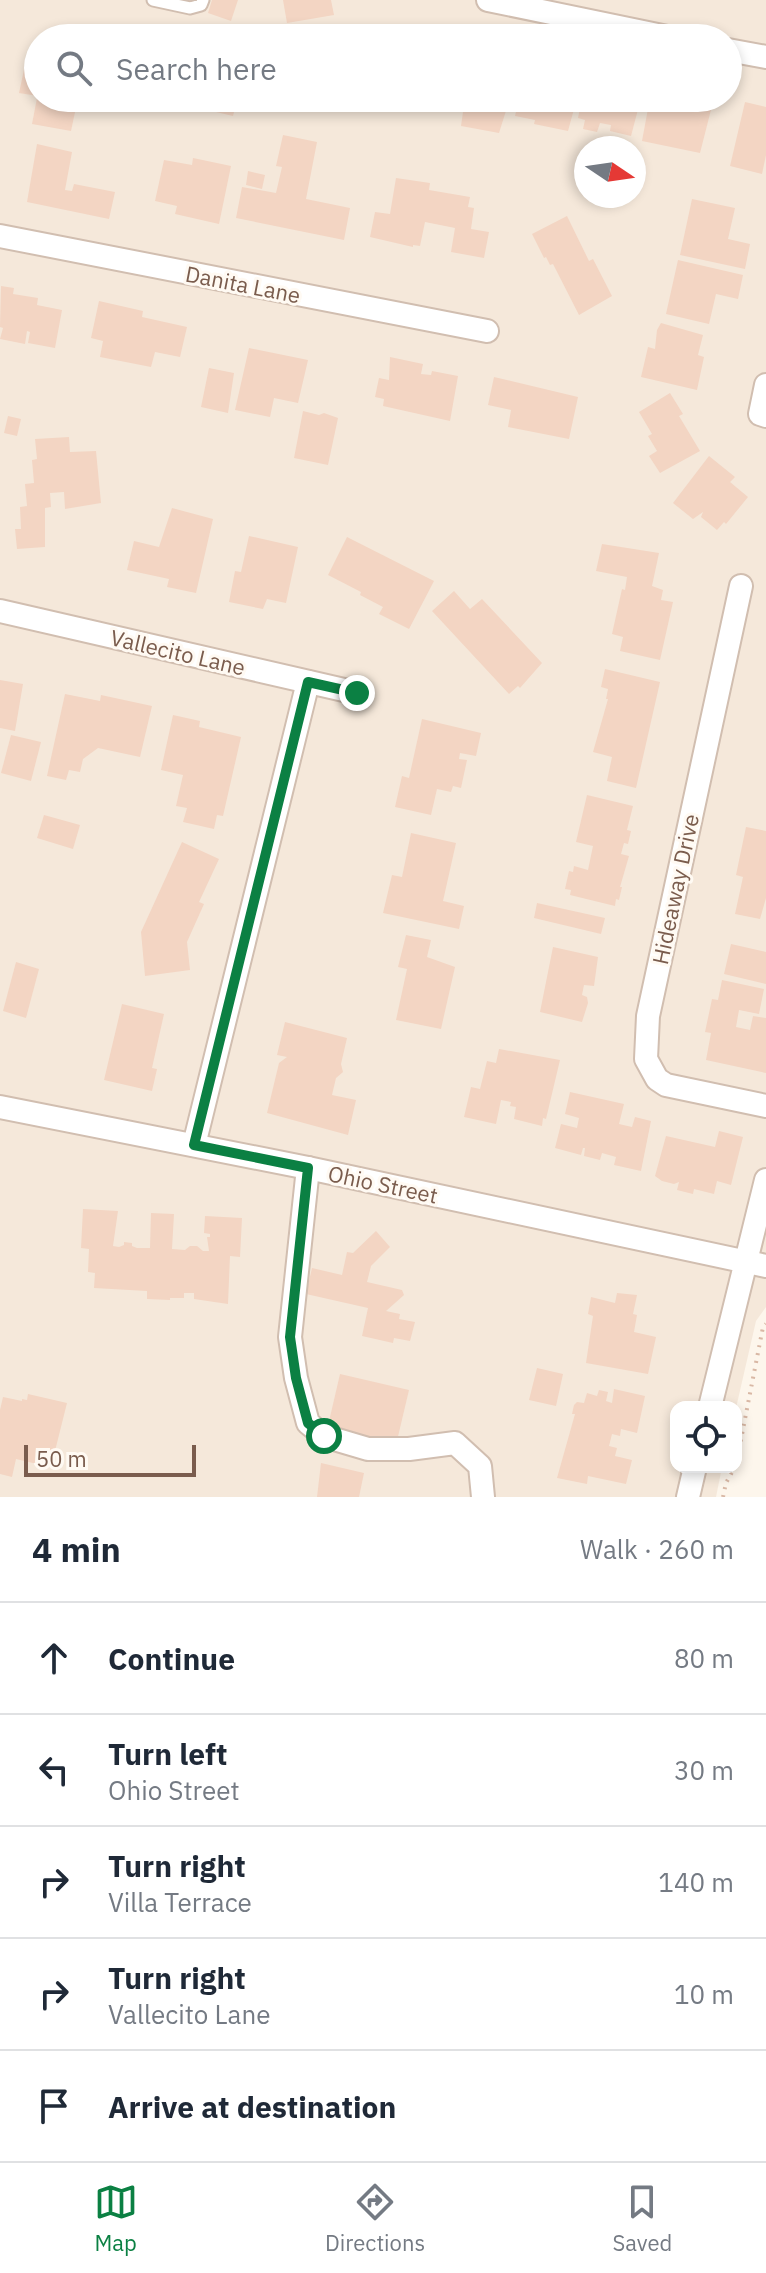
<!DOCTYPE html>
<html lang="en">
<head>
<meta charset="utf-8">
<style>
	:root { --surface:#fff; --page:#f2f2f3; --text:#1f2937; --muted:#747a83; --line:#e0e1e3; --accent:#0b8043 }
	body { margin:0; font-family:"IBM Plex Sans",sans-serif; background:var(--page); color:var(--text) }
	.controls { position:absolute; right:24px; bottom:24px; display:grid; overflow:hidden; border-radius:16px; box-shadow:0 4px 12px #0003 }
	.controls button { width:72px; height:72px; display:grid; place-items:center; padding:0; border:0; border-bottom:2px solid var(--line); background:var(--surface); color:var(--text); font:40px sans-serif }
	.compass { position:absolute; left:574px; top:136px; width:72px; height:72px; border-radius:50%; background:var(--surface); box-shadow:0 4px 12px #0003; rotate:103deg }
	.scale { position:absolute; left:24px; bottom:20px; width:172px; box-sizing:border-box; padding-left:8px; border:4px solid #7a5c4d; border-top:0; font-size:22px; line-height:28px; white-space:nowrap; color:#7a5c4d; -webkit-text-stroke:6px #fffaf3; paint-order:stroke }
	.stop { position:absolute; width:24px; height:24px; margin:-18px; border:6px solid #0b8043; border-radius:50%; background:#fff }
	.stop.end { background:#0b8043; border-color:#fff; box-shadow:0 2px 8px #0008 }
	.list { margin:0; padding:0; list-style:none }
	h2 { display:flex; justify-content:space-between; align-items:center; height:104px; margin:0; padding:0 32px; font-size:34px }
	h2 small { font-size:26px; font-weight:400; color:var(--muted) }
	.list li { display:grid; grid-template-columns:52px 1fr auto; gap:24px; align-items:center; box-sizing:border-box; height:112px; padding:0 32px; border-top:2px solid var(--line) }
	.list b { display:block; font-size:30px; white-space:nowrap }
	.list p { margin:0; font-size:26px; white-space:nowrap; color:var(--muted) }
	.list em { font-size:26px; font-style:normal; color:var(--muted) }
	.icon { flex:none; width:44px; height:44px; fill:none; stroke:currentColor; stroke-width:2; stroke-linecap:round; stroke-linejoin:round }
	.map { position:relative; flex:none; width:766px; height:1497px; overflow:hidden }
	.search { position:absolute; background:var(--surface); box-shadow:0 4px 12px #0003; left:24px; right:24px; top:24px; height:88px; display:flex; align-items:center; gap:20px; box-sizing:border-box; padding:0 28px; border-radius:44px; color:var(--muted); font-size:30px }
	.sheet { height:664px; background:var(--surface) }
	nav { display:flex; justify-content:space-around; align-items:center; box-sizing:border-box; height:112px; border-top:2px solid var(--line); background:var(--surface); font-size:22px; color:var(--muted) }
	nav a { display:grid; justify-items:center; gap:4px }
	nav .on { color:var(--accent) }
	.map>svg:first-child { display:block }
	.residential { fill:#f5e8da; fill-rule:evenodd }
	.building { fill:#f3d5c3 }
	.lines { fill:none; stroke-linecap:round; stroke-linejoin:round }
	.service-casing { stroke:#d1beb0; stroke-width:15 }
	.minor-casing { stroke:#d1beb0; stroke-width:26 }
	.path { stroke:#d9b8a5; stroke-width:4; stroke-dasharray:2 6; stroke-linecap:butt }
	.service { stroke:#fff; stroke-width:11 }
	.minor { stroke:#fff; stroke-width:22 }
	.route { stroke:#0b8043; stroke-width:10 }
	.labels { text-anchor:middle; dominant-baseline:central; stroke-width:6; stroke-linejoin:round; paint-order:stroke }
	.street-label { font-size:22px; fill:#7a5c4d; stroke:#fffaf3 }
</style>
</head>
<body>
<div class="map">
<svg width="766" height="1497" viewBox="0 0 766 1497">
	<rect width="100%" height="100%" fill="#fdf6ec"/>
	<path class="residential" d="M0 0H766V1307L756 1321 736 1408 676 1407V1467H722L716 1497H0ZM38 38H728V98H38ZM586 148H634V196H586Z"/>
	<g class="building">
		<polygon points="212,0 238,0 231,21 208,13"/>
		<polygon points="283,0 331,0 334,15 287,23"/>
		<polygon points="25,65 38,68 38,96 19,93"/>
		<polygon points="37,98 78,98 71,131 32,124"/>
		<polygon points="453,98 510,98 499,133 461,126 463,112 451,109"/>
		<polygon points="519,98 577,98 568,131 534,124 535,120 515,116"/>
		<polygon points="582,98 641,98 631,136 610,131 611,125 600,123 597,132 583,129 585,120 578,118"/>
		<polygon points="650,98 680,102 681,98 714,98 700,153 642,141"/>
		<polygon points="218,100 236,104 233,116 216,112"/>
		<polygon points="745,102 766,107 766,155 762,174 730,166"/>
		<polygon points="283,135 317,142 306,199 350,208 344,240 236,218 242,187 276,193 282,167 276,166"/>
		<polygon points="37,144 72,152 65,190 72,191 74,184 115,192 109,219 27,202"/>
		<polygon points="193,158 231,166 219,224 175,214 177,206 155,201 164,160 192,165"/>
		<polygon points="248,171 265,175 262,189 246,185"/>
		<polygon points="396,178 430,183 429,190 470,197 468,207 474,208 471,229 489,232 484,258 451,252 455,228 425,222 420,246 413,245 413,247 370,237 375,212 390,214"/>
		<polygon points="692,199 735,208 728,239 750,244 745,269 680,255"/>
		<polygon points="567,216 589,261 593,259 612,296 579,315 553,264 550,265 546,257 544,258 532,234"/>
		<polygon points="678,260 743,275 738,299 716,294 709,324 666,314"/>
		<polygon points="1,286 14,288 13,294 38,298 37,305 62,310 55,348 28,343 30,332 27,331 25,344 0,339 3,328 0,327"/>
		<polygon points="99,301 143,311 142,317 187,327 180,357 155,352 151,367 100,357 103,341 91,338"/>
		<polygon points="661,323 703,335 698,355 704,357 697,390 641,377 648,347 655,349 657,330"/>
		<polygon points="249,348 308,360 298,403 274,398 270,417 235,410"/>
		<polygon points="390,357 423,364 421,374 431,375 432,371 458,376 450,421 383,406 384,399 375,397 379,378 389,380"/>
		<polygon points="209,368 234,373 228,413 201,407"/>
		<polygon points="494,377 578,397 569,439 508,427 511,410 488,405"/>
		<polygon points="670,393 683,414 679,416 700,451 660,473 649,456 657,451 648,436 652,434 639,412"/>
		<polygon points="303,411 319,415 324,413 338,418 328,465 294,458"/>
		<polygon points="8,416 21,419 17,436 4,433"/>
		<polygon points="69,437 70,452 96,451 101,503 65,509 64,492 50,493 51,507 45,508 45,547 17,549 15,529 21,529 20,507 27,506 25,484 34,483 32,460 37,459 35,439"/>
		<polygon points="709,456 735,477 730,482 748,497 726,524 724,522 717,530 701,517 703,512 693,519 673,503"/>
		<polygon points="172,508 213,519 196,593 167,587 169,579 127,570 134,541 159,547"/>
		<polygon points="249,536 298,547 286,603 267,599 263,609 229,602 235,571 241,572"/>
		<polygon points="347,537 434,581 409,629 379,614 383,607 360,595 361,592 328,575"/>
		<polygon points="602,544 659,553 652,586 663,590 661,600 673,602 660,660 620,651 623,637 612,634 622,589 625,590 627,577 596,571"/>
		<polygon points="454,591 470,609 482,599 542,663 520,688 518,686 509,694 432,611"/>
		<polygon points="605,669 660,682 636,788 607,781 612,757 593,752 608,699 606,699 608,689 601,687"/>
		<polygon points="0,680 23,684 15,731 0,728"/>
		<polygon points="65,694 100,701 101,695 152,706 140,757 98,748 83,759 80,772 69,770 66,780 47,776"/>
		<polygon points="173,715 200,721 199,727 241,737 223,816 217,815 214,829 183,822 187,808 176,806 183,775 161,770"/>
		<polygon points="422,719 481,733 476,756 460,753 459,759 467,760 461,788 453,786 451,792 437,789 431,815 395,807 402,776 409,778"/>
		<polygon points="11,735 41,742 31,781 1,773"/>
		<polygon points="587,795 633,806 627,830 631,831 628,844 624,843 621,854 629,856 620,887 622,887 619,900 616,899 615,906 570,895 571,890 565,889 569,871 573,872 574,866 588,870 593,846 576,842"/>
		<polygon points="44,815 80,825 73,849 37,838"/>
		<polygon points="746,827 766,831 766,898 760,919 735,914 743,877 736,875"/>
		<polygon points="411,833 456,843 443,901 464,906 459,929 383,913 392,875 402,877"/>
		<polygon points="182,842 219,859 199,902 204,904 187,942 190,970 145,976 141,932"/>
		<polygon points="537,903 605,918 601,934 534,918"/>
		<polygon points="406,935 431,940 427,957 455,967 441,1029 396,1020 407,969 398,967"/>
		<polygon points="731,944 766,952 766,984 724,974"/>
		<polygon points="553,947 598,957 594,986 584,985 582,995 587,997 588,1003 582,1022 540,1012"/>
		<polygon points="16,962 39,969 26,1018 3,1011"/>
		<polygon points="722,980 764,989 759,1014 739,1010 736,1027 750,1030 753,1016 766,1018 766,1073 706,1060 711,1033 705,1032 712,999 718,1000"/>
		<polygon points="122,1004 164,1014 152,1068 157,1069 152,1091 104,1080"/>
		<polygon points="285,1022 347,1038 341,1064 343,1072 336,1078 332,1095 356,1100 348,1135 267,1113 279,1063 287,1057 277,1055"/>
		<polygon points="499,1049 560,1060 546,1119 543,1118 542,1126 514,1119 516,1107 510,1106 511,1102 501,1100 496,1124 464,1117 471,1087 480,1089 487,1061 496,1063"/>
		<polygon points="570,1092 624,1104 619,1124 632,1127 635,1117 651,1121 641,1171 614,1165 616,1157 602,1153 600,1160 584,1156 585,1148 583,1148 581,1155 555,1148 561,1124 577,1128 579,1118 565,1114"/>
		<polygon points="719,1131 743,1137 731,1185 717,1181 714,1194 694,1189 693,1194 677,1190 679,1182 674,1184 662,1181 655,1176 666,1136 715,1147"/>
		<polygon points="83,1209 118,1211 113,1246 119,1247 124,1245 124,1242 132,1243 132,1246 137,1248 150,1248 151,1213 174,1214 172,1249 185,1250 190,1246 197,1246 203,1251 209,1251 207,1237 210,1237 210,1234 204,1233 205,1216 242,1218 240,1257 230,1256 228,1304 194,1299 194,1293 184,1293 184,1298 170,1298 170,1300 147,1299 147,1291 94,1288 95,1273 88,1272 89,1249 81,1248"/>
		<polygon points="376,1231 390,1247 371,1266 367,1282 402,1290 404,1295 386,1311 400,1314 399,1319 415,1322 410,1341 394,1338 393,1343 362,1336 368,1308 306,1294 312,1268 342,1275 347,1252 353,1253"/>
		<polygon points="617,1293 637,1295 633,1314 637,1315 634,1332 656,1337 648,1374 586,1363 593,1316 588,1314 591,1297 615,1303"/>
		<polygon points="537,1368 563,1374 556,1406 529,1400"/>
		<polygon points="340,1374 409,1390 396,1445 327,1430"/>
		<polygon points="614,1389 645,1396 637,1433 621,1429 620,1436 612,1434 609,1446 617,1448 615,1456 632,1460 626,1484 588,1476 587,1484 557,1478 575,1414 572,1414 574,1405 577,1402 584,1403 587,1393 597,1396 599,1390 608,1392 606,1401 612,1403"/>
		<polygon points="28,1394 67,1403 54,1455 40,1452 37,1464 16,1459 12,1477 0,1474 0,1410 3,1397 22,1401 22,1399 27,1400"/>
		<polygon points="321,1463 364,1473 359,1497 317,1497"/>
	</g>
	<g class="lines">
		<defs>
			<polyline id="service" points="153,0 190,8 201,5 203,0"/>
			<g id="minor">
				<polyline points="488,0 672,38"/>
				<polyline points="728,50 766,57"/>
				<polyline points="0,236 487,331"/>
				<polyline points="766,385 760,414 766,416"/>
				<polyline points="741,586 648,1016 646,1059 657,1079 666,1085 766,1106"/>
				<polyline points="0,611 357,693"/>
				<polyline points="0,1107 308,1168 766,1266"/>
				<polyline points="194,1145 308,682"/>
				<polyline points="308,1168 290,1337 296,1378 308,1423 324,1436 368,1449 409,1449 455,1443 480,1466 483,1497"/>
				<polyline points="710,1407 766,1180"/>
				<polyline points="688,1497 695,1467"/>
			</g>
		</defs>
		<use href="#service" class="service-casing"/>
		<use href="#minor" class="minor-casing"/>
		<g class="path">
			<polyline points="736,1465 763,1327 766,1324"/>
			<polyline points="723,1497 726,1483 735,1467"/>
		</g>
		<use href="#service" class="service"/>
		<use href="#minor" class="minor"/>
	</g>
	<g class="lines">
		<polyline class="route" points="324,1436 308,1423 296,1378 290,1337 308,1168 194,1145 308,682 357,693"/>
	</g>
	<g class="labels">
		<g class="street-label">
			<text transform="translate(243 284) rotate(11)">Danita Lane</text>
			<text transform="translate(178 652) rotate(13)">Vallecito Lane</text>
			<text transform="translate(675 889) rotate(-78)">Hideaway Drive</text>
			<text transform="translate(383 1184) rotate(12)">Ohio Street</text>
		</g>
	</g>
</svg>
<div class="controls">
<button><svg class="icon" aria-label="locate" viewBox="0 0 24 24"><circle cx="12" cy="12" r="6"/><path d="M12 2v4M12 18v4M2 12h4M18 12h4"/></svg></button>
</div>
<svg class="compass" viewBox="-18 -18 36 36"><path d="M0-13l5 13h-10z" fill="#e53935"/><path d="M0 13l5-13h-10z" fill="#747a83"/></svg>
<div class="scale">50 m</div>
<div class="stop" style="left:324px;top:1436px"></div>
<div class="stop end" style="left:357px;top:693px"></div>
<div class="search"><svg class="icon" aria-label="search" viewBox="0 0 24 24"><circle cx="10" cy="10" r="6"/><path d="M15 15l6 6"/></svg>Search here</div>
</div>
<section class="sheet">
<h2>4 min<small>Walk · 260 m</small></h2>
<ul class="list">
<li><svg class="icon" aria-label="ahead" viewBox="0 0 24 24"><path d="M12 20V5M6 11l6-6 6 6"/></svg><div><b>Continue</b></div><em>80 m</em></li>
<li><svg class="icon" aria-label="left" viewBox="0 0 24 24"><path d="M17 20v-9H6M10 6l-5 5 5 5"/></svg><div><b>Turn left</b><p>Ohio Street</p></div><em>30 m</em></li>
<li><svg class="icon" aria-label="right" viewBox="0 0 24 24"><path d="M7 20v-9h11M14 6l5 5-5 5"/></svg><div><b>Turn right</b><p>Villa Terrace</p></div><em>140 m</em></li>
<li><svg class="icon" aria-label="right" viewBox="0 0 24 24"><path d="M7 20v-9h11M14 6l5 5-5 5"/></svg><div><b>Turn right</b><p>Vallecito Lane</p></div><em>10 m</em></li>
<li><svg class="icon" aria-label="arrive" viewBox="0 0 24 24"><path d="M6 21V4h12l-3 4 3 4H6"/></svg><div><b>Arrive at destination</b></div></li>
</ul>
</section>
<nav>
<a class="on"><svg class="icon" aria-label="map" viewBox="0 0 24 24"><path d="M3 6l6-2 6 2 6-2v14l-6 2-6-2-6 2zM9 4v14M15 6v14"/></svg>Map</a>
<a><svg class="icon" aria-label="directions" viewBox="0 0 24 24"><path d="M12 3l9 9-9 9-9-9zM9 14v-3h6M13 9l2 2-2 2"/></svg>Directions</a>
<a><svg class="icon" aria-label="saved" viewBox="0 0 24 24"><path d="M7 4h10v16l-5-4-5 4z"/></svg>Saved</a>
</nav>
</body>
</html>
